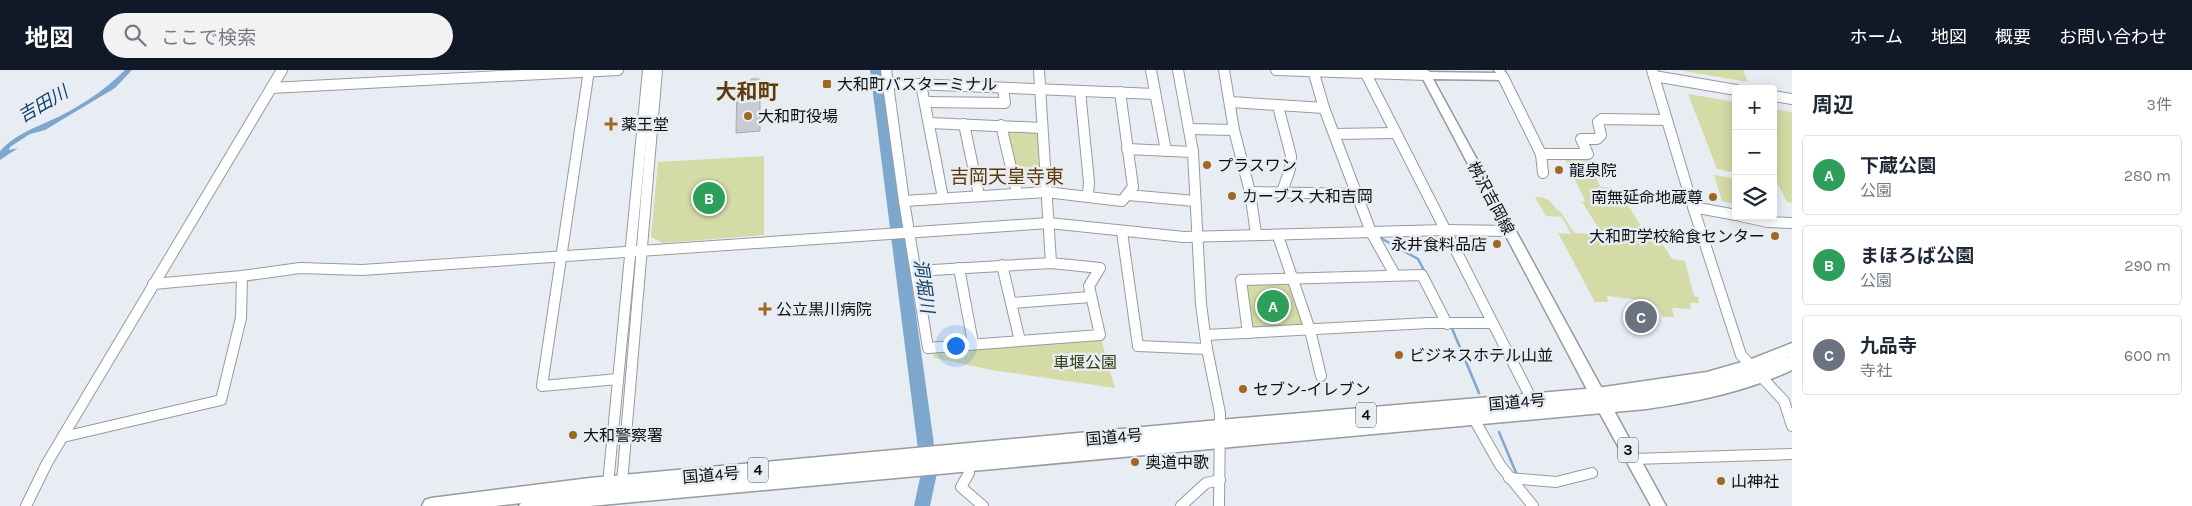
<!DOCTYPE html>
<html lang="ja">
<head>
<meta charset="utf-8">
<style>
	:root { --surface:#fff; --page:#f2f2f3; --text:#1f2937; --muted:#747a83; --line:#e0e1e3; --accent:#111827 }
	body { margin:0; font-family:Karla,"Noto Sans JP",sans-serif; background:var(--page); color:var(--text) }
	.controls { position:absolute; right:15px; top:15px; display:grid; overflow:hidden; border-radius:5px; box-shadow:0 2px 12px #0003 }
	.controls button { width:45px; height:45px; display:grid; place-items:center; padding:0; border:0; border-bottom:1px solid var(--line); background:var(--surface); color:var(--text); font:25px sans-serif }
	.you { position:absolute; left:955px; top:275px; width:18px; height:18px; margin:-12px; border:4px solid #fff; border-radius:50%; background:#1a73e8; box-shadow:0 0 0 8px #1a73e833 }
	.badge { display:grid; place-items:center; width:32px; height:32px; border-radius:50%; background:var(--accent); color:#fff; font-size:16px; font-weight:700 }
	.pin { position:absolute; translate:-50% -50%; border:2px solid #fff; box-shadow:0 1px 5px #0006 }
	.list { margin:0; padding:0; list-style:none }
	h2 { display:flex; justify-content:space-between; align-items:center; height:65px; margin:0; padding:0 20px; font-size:21px }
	h2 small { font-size:16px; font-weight:400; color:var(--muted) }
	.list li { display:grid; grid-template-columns:32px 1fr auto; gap:15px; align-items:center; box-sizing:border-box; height:80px; margin:0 10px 10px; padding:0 10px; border:1px solid var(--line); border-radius:5px }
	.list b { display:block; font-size:19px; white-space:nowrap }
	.list p { margin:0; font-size:16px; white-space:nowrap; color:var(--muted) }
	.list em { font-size:16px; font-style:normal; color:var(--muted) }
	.icon { flex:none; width:28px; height:28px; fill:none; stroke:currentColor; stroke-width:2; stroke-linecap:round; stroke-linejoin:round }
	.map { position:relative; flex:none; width:1792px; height:436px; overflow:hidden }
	header { display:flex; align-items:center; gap:30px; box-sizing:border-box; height:70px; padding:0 25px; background:var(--accent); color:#fff }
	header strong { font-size:24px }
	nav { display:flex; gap:28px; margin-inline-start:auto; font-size:18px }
	.search { width:350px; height:45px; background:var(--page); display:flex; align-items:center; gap:12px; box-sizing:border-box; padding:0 18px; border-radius:28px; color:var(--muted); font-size:19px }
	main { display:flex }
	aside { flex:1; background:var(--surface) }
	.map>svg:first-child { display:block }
	.green { fill:#d4dba6 }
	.water { fill:#7ea7ce }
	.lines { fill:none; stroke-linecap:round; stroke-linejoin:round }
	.stream { stroke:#7ea7ce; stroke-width:2.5 }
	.river { fill:#7ea7ce; fill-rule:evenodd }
	.building { fill:#c7ccd2; stroke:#a4a9ae }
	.minor-casing { stroke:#969ba0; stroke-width:12 }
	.major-casing { stroke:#969ba0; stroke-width:3 }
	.highway-casing { stroke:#969ba0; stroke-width:3 }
	.minor { stroke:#fff; stroke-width:10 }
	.major { fill:#fff; fill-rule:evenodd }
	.highway { fill:#fff; fill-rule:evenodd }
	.poi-dot { fill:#9e6821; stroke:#e8edf3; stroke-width:2 }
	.labels { text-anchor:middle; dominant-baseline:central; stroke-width:5; stroke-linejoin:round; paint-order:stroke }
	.shield { fill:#e8edf3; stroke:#4f5255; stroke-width:1 }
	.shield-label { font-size:15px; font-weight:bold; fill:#0d0f11 }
	.poi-label { font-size:16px; fill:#0d0f11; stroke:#e8edf3; text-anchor:start }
	.street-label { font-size:16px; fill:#0d0f11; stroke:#e8edf3 }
	.park-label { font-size:16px; fill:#363a10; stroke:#e8edf3 }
	.water-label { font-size:18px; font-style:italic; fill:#134267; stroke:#e8edf3 }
	.quarter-label { font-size:19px; fill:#5f3b06; stroke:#e8edf3 }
	.district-label { font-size:21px; font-weight:bold; fill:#5f3b06; stroke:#e8edf3 }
</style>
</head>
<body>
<header>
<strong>地図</strong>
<div class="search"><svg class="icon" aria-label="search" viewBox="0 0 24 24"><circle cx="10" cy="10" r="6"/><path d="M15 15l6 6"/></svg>ここで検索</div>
<nav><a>ホーム</a><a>地図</a><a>概要</a><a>お問い合わせ</a></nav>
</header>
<main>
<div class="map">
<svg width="1792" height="436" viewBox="0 0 1792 436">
	<rect width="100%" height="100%" fill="#e8edf3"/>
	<g class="green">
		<polygon points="1679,0 1743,0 1748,12"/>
		<polygon points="1688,24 1736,32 1736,103 1717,99"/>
		<polygon points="1773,39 1791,42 1792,44 1792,133 1787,132 1776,111 1773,110"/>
		<polygon points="1004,61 1037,61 1040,110 1018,111"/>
		<polygon points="764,86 764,165 663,173 651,167 658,92"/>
		<path d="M1564 87 1588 88 1600 116 1619 121 1649 169 1660 170 1672 189 1685 191 1694 226 1698 227 1699 233H1690L1691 239 1672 238 1674 247H1663L1658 237 1650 234 1647 231 1607 226 1608 232H1595L1558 163 1571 164 1562 147 1546 146 1535 127C1547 127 1550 130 1557 140L1560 141 1574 163 1603 165 1582 132 1585 131Z"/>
		<polygon points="1714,105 1736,109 1736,134 1722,131"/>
		<polygon points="1291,213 1307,258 1251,259 1245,214"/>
		<polygon points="1101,269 1115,318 992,300 935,288 932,282"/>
	</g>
	<path class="water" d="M125 0H132L115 18 45 60 30 64 10 77 9 80 18 78 0 90V81C14 66 29 60 47 52 75 40 103 22 125 0Z"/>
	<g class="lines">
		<g class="stream">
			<polyline points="1377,166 1418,189 1449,248"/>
			<polyline points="1451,256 1479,323"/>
			<polyline points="1499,362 1517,405"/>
		</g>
		<polygon class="river" points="870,0 882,0 933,367 937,403 930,436 914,436 921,403"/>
	</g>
	<polygon class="building" points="751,9 760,9 760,61 736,63 737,12 751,12"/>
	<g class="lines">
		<defs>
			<g id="minor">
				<polyline points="589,0 542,316 618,309"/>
				<polyline points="886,0 904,131 928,278 1100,265 1089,216 1100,198 1051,193 916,201"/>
				<polyline points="1039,0 1051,193"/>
				<polyline points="1151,0 1166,81"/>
				<polyline points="1178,0 1193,82 1201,234 1207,279 1220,343 1219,436"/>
				<polyline points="1224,0 1234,60 1250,122 1256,164"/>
				<polyline points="1276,0 1426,5"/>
				<polyline points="1313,0 1324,38 1371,162 1395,205"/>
				<polyline points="1652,0 1693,137 1741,285 1784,331 1792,356"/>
				<polyline points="1366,4 1532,330"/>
				<polyline points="1654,6 1736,20"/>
				<polyline points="1503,7 1541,84 1543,103"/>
				<polyline points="889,13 1155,24"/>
				<polyline points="921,14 943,128"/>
				<polyline points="271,18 618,0"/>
				<polyline points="1080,21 1089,112 1088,124 1085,126"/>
				<polyline points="1773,26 1792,29"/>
				<polyline points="925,32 1005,33 1003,18"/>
				<polyline points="1231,32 1324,38"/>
				<polyline points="1278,36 1291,86 1290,99 1282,122"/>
				<polyline points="930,53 1042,58"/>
				<polyline points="964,54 979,125"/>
				<polyline points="1001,55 1017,123"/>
				<polyline points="1189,59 1234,60"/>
				<polyline points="1334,64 1395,63"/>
				<polyline points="1127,79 1193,82"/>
				<polyline points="1541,84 1588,84 1581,69 1597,69 1601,65 1598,52 1602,49 1667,50"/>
				<polyline points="1250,122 1357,124"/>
				<polyline points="1128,125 1195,131"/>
				<polyline points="904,131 1046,122 1122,131 1133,117 1120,22"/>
				<polyline points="1693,137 1736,145"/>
				<polyline points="1740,146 1768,152 1792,153"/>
				<polyline points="1122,162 1138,276 1207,279"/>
				<polyline points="1278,166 1310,260 1321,306"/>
				<polyline points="1002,195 1020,271"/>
				<polyline points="959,198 973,273"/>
				<polyline points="153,214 242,206 300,198 362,200 1049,153 1184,167 1445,160 1509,161"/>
				<polyline points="1012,233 1090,227"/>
				<polyline points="1248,263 1241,210 1422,205 1447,254"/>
				<polyline points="1206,265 1428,253 1492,253"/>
				<polyline points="1474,349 1500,395 1533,436"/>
				<polyline points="63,367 221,330 241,248 242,206"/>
				<polyline points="1633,389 1792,384"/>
				<polyline points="968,393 969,403 961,417 983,436"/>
				<polyline points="1509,408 1556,412 1592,403"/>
				<polyline points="622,413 657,0"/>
				<polyline points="608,414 648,0"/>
				<polyline points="26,436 47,393 282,0"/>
				<polyline points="1181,436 1206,413 1220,410"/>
			</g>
			<polygon id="major" points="1494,0 1504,0 1508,7 1503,10 1433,9 1666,436 1651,436 1592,329 1421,5 1426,2 1496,3"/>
			<path id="highway" d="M1792 273V286L1787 288 1792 286V300C1745 322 1696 332 1646 339L590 436H519L521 433 495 436H422L425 430 431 428 590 408 1219 350 1597 318 1707 302 1749 290Z"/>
		</defs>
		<use href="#minor" class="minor-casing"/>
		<use href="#major" class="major-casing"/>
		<use href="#highway" class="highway-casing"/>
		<use href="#minor" class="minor"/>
		<use href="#major" class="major"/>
		<use href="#highway" class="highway"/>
	</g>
	<g class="poi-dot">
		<rect x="822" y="9" width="10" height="10" rx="2.5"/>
		<circle cx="748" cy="46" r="5"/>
		<path d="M608.5 46.5h5v5h5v5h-5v5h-5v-5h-5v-5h5z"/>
		<circle cx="1207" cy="95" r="5"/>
		<circle cx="1559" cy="100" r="5"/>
		<circle cx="1232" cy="126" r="5"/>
		<circle cx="1713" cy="127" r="5"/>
		<circle cx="1775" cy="166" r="5"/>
		<circle cx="1497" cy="174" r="5"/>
		<path d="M762.5 231.5h5v5h5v5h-5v5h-5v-5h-5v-5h5z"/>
		<circle cx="1399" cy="285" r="5"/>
		<circle cx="1243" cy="319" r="5"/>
		<circle cx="573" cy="365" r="5"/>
		<circle cx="1135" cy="392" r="5"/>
		<circle cx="1721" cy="411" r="5"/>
	</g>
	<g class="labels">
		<g class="shield">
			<rect x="1356" y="332.5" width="20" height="25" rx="4"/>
			<rect x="1618" y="367.5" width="20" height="25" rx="4"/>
			<rect x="748" y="387.5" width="20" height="25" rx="4"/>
		</g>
		<g class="shield-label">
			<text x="1366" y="345">4</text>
			<text x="1628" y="380">3</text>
			<text x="758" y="400">4</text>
		</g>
		<g class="poi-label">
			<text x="837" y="14">大和町バスターミナル</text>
			<text x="758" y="46">大和町役場</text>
			<text x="621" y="54">薬王堂</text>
			<text x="1217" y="95">プラスワン</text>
			<text x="1569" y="100">龍泉院</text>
			<text x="1242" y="126">カーブス 大和吉岡</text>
			<text x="1703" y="127" text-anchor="end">南無延命地蔵尊</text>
			<text x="1765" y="166" text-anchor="end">大和町学校給食センター</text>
			<text x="1487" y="174" text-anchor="end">永井食料品店</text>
			<text x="776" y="239">公立黒川病院</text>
			<text x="1409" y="285">ビジネスホテル山並</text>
			<text x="1253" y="319">セブン-イレブン</text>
			<text x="583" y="365">大和警察署</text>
			<text x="1145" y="392">奥道中歌</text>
			<text x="1731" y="411">山神社</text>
		</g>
		<g class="street-label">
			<text transform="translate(1491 128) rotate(62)">桝沢吉岡線</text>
			<text transform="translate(1517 332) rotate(-5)">国道4号</text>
			<text transform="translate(1114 367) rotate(-5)">国道4号</text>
			<text transform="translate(711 405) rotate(-5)">国道4号</text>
		</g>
		<g class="park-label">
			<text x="1085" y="292">車堰公園</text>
		</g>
		<g class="water-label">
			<text transform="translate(43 34) rotate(-30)">吉田川</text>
			<text transform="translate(924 216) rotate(82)">洞堀川</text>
		</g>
		<g class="quarter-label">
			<text x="1007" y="107">吉岡天皇寺東</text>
		</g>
		<g class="district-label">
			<text x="747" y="22">大和町</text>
		</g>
	</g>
</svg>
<div class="controls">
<button>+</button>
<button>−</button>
<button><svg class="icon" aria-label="layers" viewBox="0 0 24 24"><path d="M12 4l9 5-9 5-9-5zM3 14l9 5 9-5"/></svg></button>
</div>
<div class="you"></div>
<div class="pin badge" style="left:1273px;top:236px;background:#2e9e5b">A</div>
<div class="pin badge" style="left:709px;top:128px;background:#2e9e5b">B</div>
<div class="pin badge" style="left:1641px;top:247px;background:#6b7280">C</div>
</div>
<aside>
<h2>周辺<small>3件</small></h2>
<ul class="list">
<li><span class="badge" style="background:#2e9e5b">A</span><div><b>下蔵公園</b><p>公園</p></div><em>280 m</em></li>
<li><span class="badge" style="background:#2e9e5b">B</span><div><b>まほろば公園</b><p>公園</p></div><em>290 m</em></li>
<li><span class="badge" style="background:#6b7280">C</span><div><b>九品寺</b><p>寺社</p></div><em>600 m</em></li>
</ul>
</aside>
</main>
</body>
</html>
